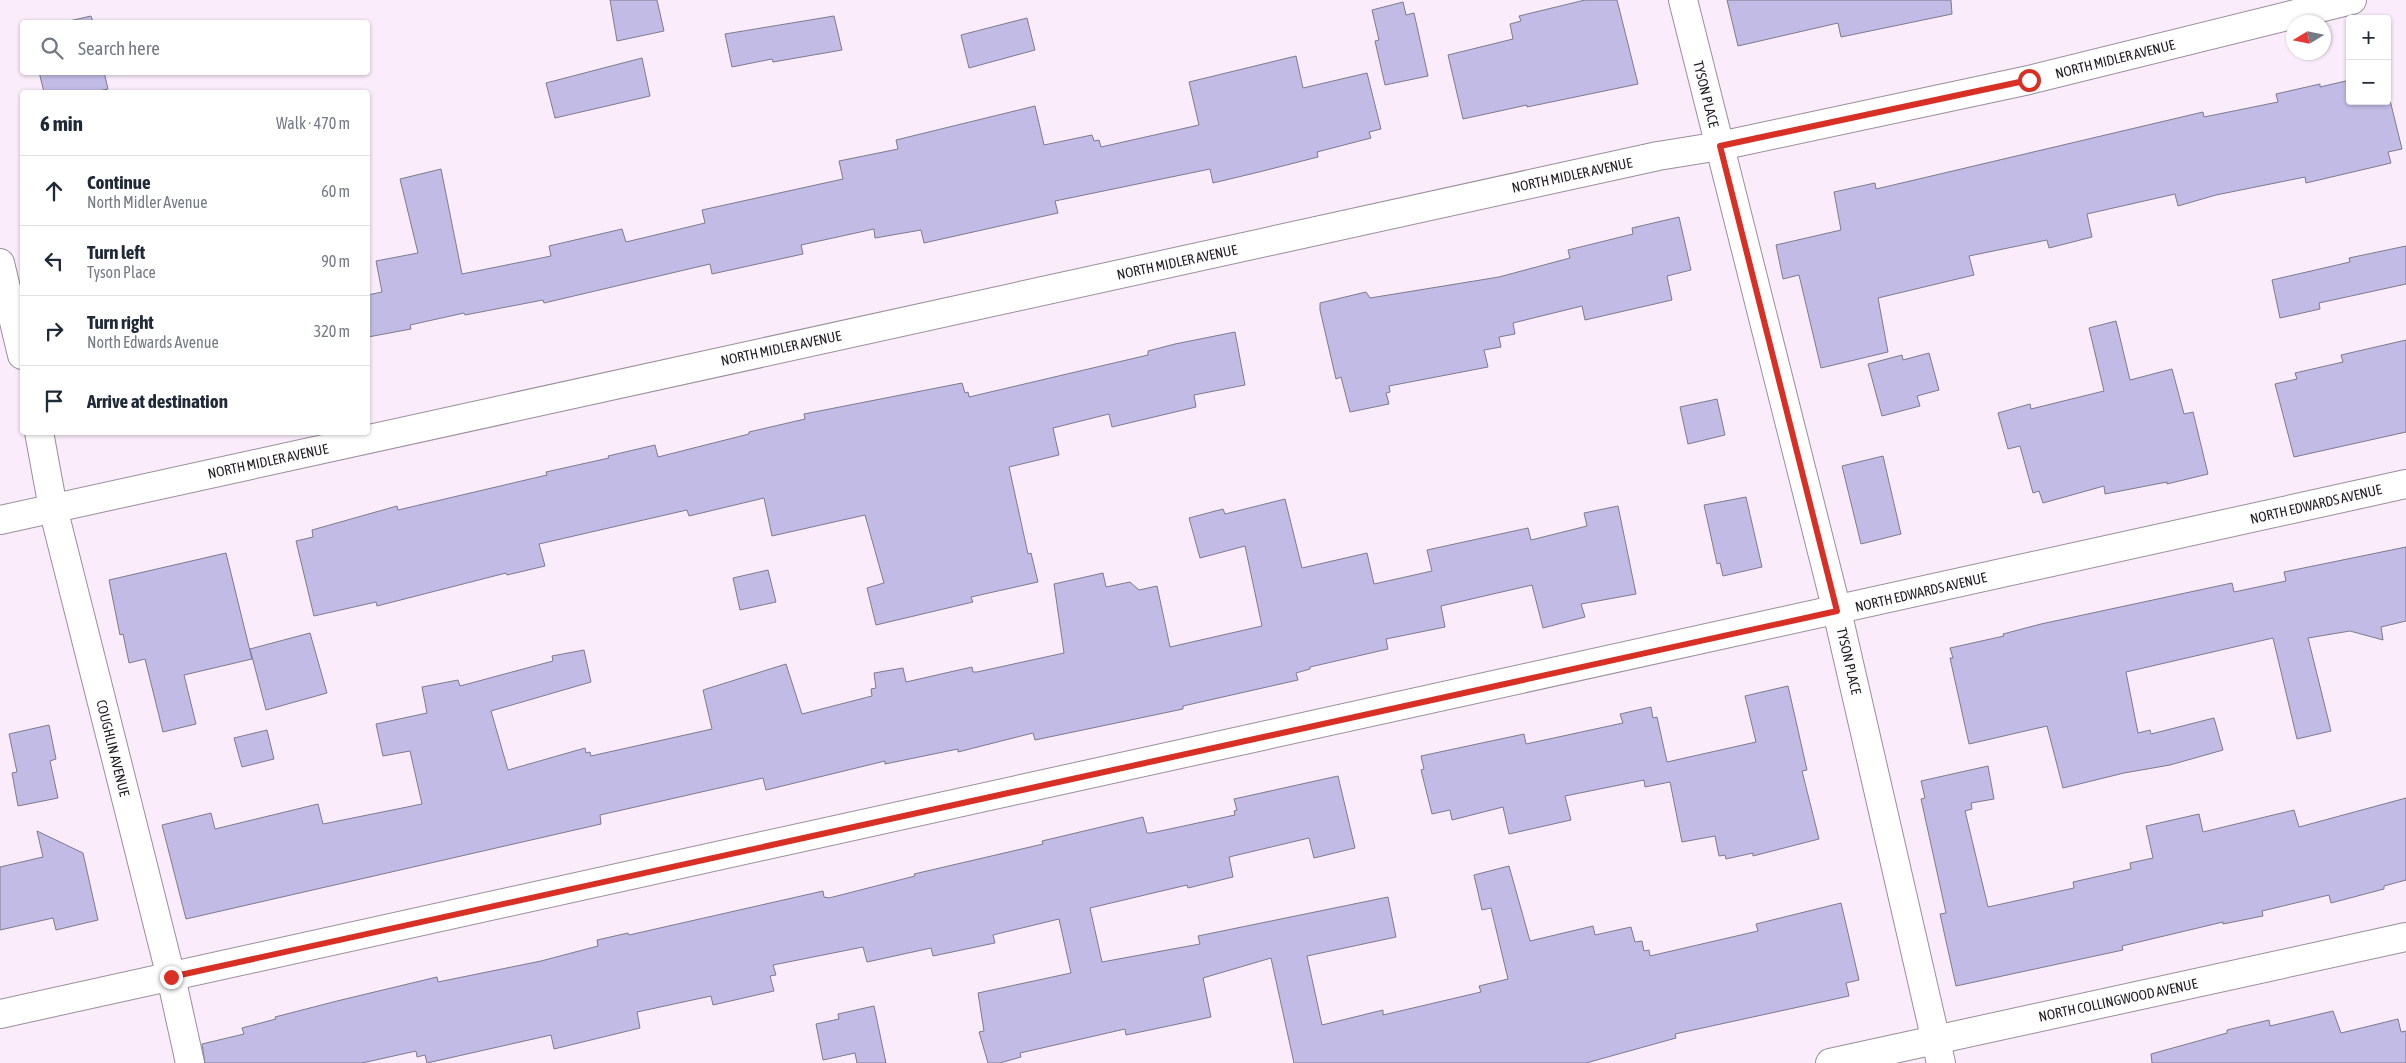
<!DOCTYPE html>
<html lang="en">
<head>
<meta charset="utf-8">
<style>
	:root { --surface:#fff; --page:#f2f2f3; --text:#1f2937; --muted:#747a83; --line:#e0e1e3 }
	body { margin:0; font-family:"Asap Condensed",sans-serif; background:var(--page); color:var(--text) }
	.controls { position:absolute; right:15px; top:15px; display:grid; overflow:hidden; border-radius:5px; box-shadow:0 1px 4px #0004 }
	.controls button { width:45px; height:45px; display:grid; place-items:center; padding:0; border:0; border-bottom:1px solid var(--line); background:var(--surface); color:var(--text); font:25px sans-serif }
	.compass { position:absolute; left:2286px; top:15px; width:45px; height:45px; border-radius:50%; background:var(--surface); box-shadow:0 1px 4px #0004; rotate:260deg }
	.stop { position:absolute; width:15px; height:15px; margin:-11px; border:4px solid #d93025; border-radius:50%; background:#fff }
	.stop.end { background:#d93025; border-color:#fff; box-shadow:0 1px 5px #0008 }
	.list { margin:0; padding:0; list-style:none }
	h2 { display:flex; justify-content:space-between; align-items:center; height:65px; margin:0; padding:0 20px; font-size:21px }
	h2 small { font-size:16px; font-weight:400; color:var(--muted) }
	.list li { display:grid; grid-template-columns:32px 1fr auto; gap:15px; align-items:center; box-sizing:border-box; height:70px; padding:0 20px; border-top:1px solid var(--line) }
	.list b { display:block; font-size:19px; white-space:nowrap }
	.list p { margin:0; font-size:16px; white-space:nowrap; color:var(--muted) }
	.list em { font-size:16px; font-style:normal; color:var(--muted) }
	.icon { flex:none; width:28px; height:28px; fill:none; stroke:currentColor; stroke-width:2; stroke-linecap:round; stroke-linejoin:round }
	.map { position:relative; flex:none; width:2406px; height:1063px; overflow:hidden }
	.search { position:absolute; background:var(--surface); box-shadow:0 1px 4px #0004; left:20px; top:20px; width:350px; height:55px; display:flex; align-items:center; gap:12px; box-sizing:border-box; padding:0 18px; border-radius:5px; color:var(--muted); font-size:19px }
	.panel { position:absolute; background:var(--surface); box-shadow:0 1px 4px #0004; left:20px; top:90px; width:350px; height:345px; border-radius:5px }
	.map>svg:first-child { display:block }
	.building { fill:#c1bbe5; stroke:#7d7b8b }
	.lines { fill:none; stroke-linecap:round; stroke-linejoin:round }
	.street-casing { stroke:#9a8e9b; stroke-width:30 }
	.secondary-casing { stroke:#9a8e9b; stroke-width:30 }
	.street { stroke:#fff; stroke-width:28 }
	.secondary { stroke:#fff; stroke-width:28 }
	.route { stroke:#d93025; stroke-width:6 }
	.labels { text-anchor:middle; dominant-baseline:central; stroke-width:5; stroke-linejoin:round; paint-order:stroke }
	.street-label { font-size:14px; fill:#201b20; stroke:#fefefe }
</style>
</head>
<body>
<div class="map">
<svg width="2406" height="1063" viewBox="0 0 2406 1063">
	<rect width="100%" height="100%" fill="#faecfa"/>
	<g class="building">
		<polygon points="610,0 657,0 664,31 617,41"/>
		<polygon points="1585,0 1617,0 1638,84 1527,107 1527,105 1463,119 1448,55 1513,39 1510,24 1521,21 1519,16"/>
		<polygon points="1727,0 1951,0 1952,14 1841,37 1838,23 1738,46"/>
		<polygon points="1403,2 1406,15 1414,13 1428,76 1385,85 1375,41 1379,40 1372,10"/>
		<polygon points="91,16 93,22 65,22"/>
		<polygon points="834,16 842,50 773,62 772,59 732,67 725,34"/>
		<polygon points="1027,18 1035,50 969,68 961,35"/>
		<polygon points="1296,56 1303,88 1367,73 1381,129 1369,132 1371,138 1317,152 1318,157 1259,172 1213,183 1210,169 1055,201 1058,213 924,243 921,230 875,238 874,229 801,245 803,254 712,274 710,264 544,303 543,300 465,315 464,313 410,325 411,329 368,337 368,295 382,292 376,261 418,253 400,179 441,169 462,274 551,256 549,246 622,229 626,242 705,223 702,210 843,179 839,161 898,149 896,140 1035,106 1044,145 1092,135 1094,141 1099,140 1101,147 1199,125 1189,82"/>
		<polygon points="642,58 650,96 555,118 546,83"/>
		<polygon points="39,72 104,72 108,89 93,92 44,92"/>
		<polygon points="2350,80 2350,101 2387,101 2387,88 2402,149 2388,152 2391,163 2306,183 2305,177 2216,195 2178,206 2175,194 2087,214 2092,237 2049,248 2047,240 1969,256 1974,275 1878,298 1888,352 1821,368 1799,275 1783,279 1776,245 1841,230 1834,192 1875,183 1876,189 1906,182 2203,112 2204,117 2278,102 2276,94 2320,84 2320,87"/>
		<polygon points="1679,217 1691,270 1667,276 1672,300 1585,320 1582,306 1513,323 1515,334 1499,337 1501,347 1484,350 1488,367 1389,386 1390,392 1386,393 1389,404 1350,412 1341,377 1336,379 1320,310 1320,303 1366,292 1370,298 1499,277 1570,258 1568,250 1633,234 1632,228"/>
		<polygon points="2406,246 2406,284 2319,303 2320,309 2280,318 2272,280 2350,262 2349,258"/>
		<polygon points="2116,321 2130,380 2172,369 2184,414 2193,412 2208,474 2167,484 2167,482 2105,494 2104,486 2043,503 2039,491 2033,493 2020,446 2008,449 1998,413 2030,404 2031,409 2104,391 2089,328"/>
		<polygon points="1235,332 1245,385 1194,395 1196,407 1112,427 1109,414 1053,428 1059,455 1009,467 1028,554 1031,553 1038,582 971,597 973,602 876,625 867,588 884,583 865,515 772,536 764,498 689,516 687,510 539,544 545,566 507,575 506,573 377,606 376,602 314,616 296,541 313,537 312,530 397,506 398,510 547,475 546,472 609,458 608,456 655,445 658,457 749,434 749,432 805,419 804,414 962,383 965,393 968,392 969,397 1148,355 1148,351 1175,344"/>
		<polygon points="2406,340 2406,432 2294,457 2275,384 2297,379 2295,373 2343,362 2341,355"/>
		<polygon points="1929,353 1939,390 1917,396 1920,406 1882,416 1868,364 1902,355 1903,360"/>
		<polygon points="1717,399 1725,435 1688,444 1680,407"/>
		<polygon points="1883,456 1901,534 1861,544 1842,466"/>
		<polygon points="1746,497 1762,567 1723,576 1720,563 1717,564 1704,505"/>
		<polygon points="1285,499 1302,568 1367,553 1374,584 1432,571 1427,550 1528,528 1531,540 1587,526 1584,513 1618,506 1636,594 1581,604 1585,617 1543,628 1532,585 1441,606 1445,627 1386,639 1388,649 1310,667 1310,669 1296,673 1298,680 1183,706 1183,709 1035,740 1033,733 958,752 958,749 885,764 885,761 766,790 763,778 600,815 601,824 186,919 162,825 211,813 215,829 318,804 323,824 422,804 410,751 383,756 376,724 427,713 422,687 458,680 460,686 553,661 552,656 584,650 591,682 491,711 508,770 585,748 586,753 590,752 591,756 712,729 703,690 786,664 802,714 872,696 871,689 876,688 874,673 903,668 906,682 972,667 973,672 977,672 1064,653 1054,584 1103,573 1106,587 1130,582 1139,590 1157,586 1170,647 1262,626 1245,546 1200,558 1189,518 1223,509 1225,514"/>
		<polygon points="2406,547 2406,621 2381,627 2383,640 2350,631 2308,638 2331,731 2297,739 2273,638 2126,672 2138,733 2150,730 2151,734 2214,718 2223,750 2170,765 2124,773 2063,788 2047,726 1969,744 1950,658 1953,658 1950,648 2004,636 2003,634 2041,624 2232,583 2234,592 2286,581 2284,572"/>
		<polygon points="226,553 252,659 184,675 196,724 163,732 145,659 129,663 123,634 120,635 109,580"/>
		<polygon points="768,570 776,602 740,610 733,578"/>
		<polygon points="310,633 327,693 266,710 250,649"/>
		<polygon points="1788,686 1807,770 1802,771 1819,839 1753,856 1753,853 1726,859 1725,855 1719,856 1715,836 1682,842 1670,782 1645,787 1644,780 1565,796 1571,820 1509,834 1503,807 1452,820 1450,810 1432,814 1421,770 1424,769 1421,756 1524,734 1526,744 1623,723 1620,714 1651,707 1653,718 1657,717 1667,762 1756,742 1745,696"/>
		<polygon points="49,725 56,759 50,761 58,798 18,806 12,773 17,772 9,734"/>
		<polygon points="267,730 274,759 242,767 234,738"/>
		<polygon points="1988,766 1994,799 1971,803 1972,809 1965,811 1988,907 2074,888 2073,882 2131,869 2130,863 2153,858 2146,826 2199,814 2203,832 2294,810 2299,827 2406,798 2406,880 2384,886 2384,889 2331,903 2329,895 2262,911 2263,916 2223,924 2223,922 2122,946 2123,950 1956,986 1940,914 1946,913 1921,799 1925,798 1921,781"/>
		<polygon points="1338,776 1355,848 1314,858 1309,838 1229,857 1233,877 1188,888 1187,885 1090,908 1102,962 1200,944 1198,936 1388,897 1396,937 1307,956 1322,1025 1383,1010 1383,1015 1481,992 1479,986 1508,979 1491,908 1482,910 1474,875 1509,866 1530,941 1593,926 1595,935 1631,927 1635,942 1642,941 1644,951 1649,950 1650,956 1758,931 1756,924 1841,903 1859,980 1846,983 1849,996 1675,1034 1676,1038 1586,1063 1294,1063 1271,958 1203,978 1211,1017 1126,1035 1125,1029 1020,1053 1021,1057 1000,1063 988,1063 979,1032 984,1031 978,993 1071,973 1059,919 993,935 995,943 933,956 931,948 867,962 863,947 773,965 776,975 770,976 774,991 713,1005 711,996 637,1012 640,1028 554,1049 551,1035 427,1063 425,1055 417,1057 416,1051 362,1063 205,1063 202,1044 244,1034 242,1028 276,1019 275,1017 337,1001 437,977 438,982 541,961 598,946 597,940 628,933 629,935 801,896 823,891 824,897 829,898 915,876 914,874 1043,844 1042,841 1143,817 1147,833 1151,833 1235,815 1234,811 1237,810 1234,799"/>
		<polygon points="37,831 83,853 98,920 56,930 53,918 0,930 0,867 43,857"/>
		<polygon points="874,1006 886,1063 857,1063 855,1053 823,1060 816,1024 839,1019 838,1014"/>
		<polygon points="2333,1011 2341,1033 2398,1019 2401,1032 2406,1031 2406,1063 2152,1063 2151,1054 2227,1033 2227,1030 2269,1020 2270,1026"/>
	</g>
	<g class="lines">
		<defs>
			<g id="street">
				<polyline points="1683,0 1837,611 1941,1063"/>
				<polyline points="0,263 22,355"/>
				<polyline points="39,432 53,508 171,977 190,1063"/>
				<polyline points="0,1014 2406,484"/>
				<polyline points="1830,1063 2406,937"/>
			</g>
			<polyline id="secondary" points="0,520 1658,156 1720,146 2029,80 2352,0"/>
		</defs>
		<use href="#street" class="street-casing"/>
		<use href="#secondary" class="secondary-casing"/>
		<use href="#street" class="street"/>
		<use href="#secondary" class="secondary"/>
	</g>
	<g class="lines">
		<polyline class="route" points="171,977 1837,611 1720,146 2029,80"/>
	</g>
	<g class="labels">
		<g class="street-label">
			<text transform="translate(2115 59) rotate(-14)">NORTH MIDLER AVENUE</text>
			<text transform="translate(1706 94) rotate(76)">TYSON PLACE</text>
			<text transform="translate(1572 175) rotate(-12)">NORTH MIDLER AVENUE</text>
			<text transform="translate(1177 262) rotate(-12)">NORTH MIDLER AVENUE</text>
			<text transform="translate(781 348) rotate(-12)">NORTH MIDLER AVENUE</text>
			<text transform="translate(268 461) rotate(-12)">NORTH MIDLER AVENUE</text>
			<text transform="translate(2316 504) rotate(-13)">NORTH EDWARDS AVENUE</text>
			<text transform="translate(1921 592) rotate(-13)">NORTH EDWARDS AVENUE</text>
			<text transform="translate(1849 661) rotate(77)">TYSON PLACE</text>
			<text transform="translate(113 748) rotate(76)">COUGHLIN AVENUE</text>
			<text transform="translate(2118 1000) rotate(-12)">NORTH COLLINGWOOD AVENUE</text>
		</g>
	</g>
</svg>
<div class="controls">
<button>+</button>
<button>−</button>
</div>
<svg class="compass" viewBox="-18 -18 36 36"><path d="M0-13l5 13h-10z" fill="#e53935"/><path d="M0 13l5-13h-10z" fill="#747a83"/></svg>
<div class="stop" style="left:2029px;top:80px"></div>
<div class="stop end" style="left:171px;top:977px"></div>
<div class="search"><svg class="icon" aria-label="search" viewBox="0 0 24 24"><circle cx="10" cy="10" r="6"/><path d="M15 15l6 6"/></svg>Search here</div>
<section class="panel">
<h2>6 min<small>Walk · 470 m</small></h2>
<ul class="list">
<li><svg class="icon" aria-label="ahead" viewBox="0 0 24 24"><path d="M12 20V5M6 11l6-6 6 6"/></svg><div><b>Continue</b><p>North Midler Avenue</p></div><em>60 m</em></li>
<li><svg class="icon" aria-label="left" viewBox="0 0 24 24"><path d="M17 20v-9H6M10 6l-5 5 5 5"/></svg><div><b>Turn left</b><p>Tyson Place</p></div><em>90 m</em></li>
<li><svg class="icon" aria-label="right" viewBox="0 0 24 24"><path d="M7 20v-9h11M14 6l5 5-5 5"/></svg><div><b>Turn right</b><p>North Edwards Avenue</p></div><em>320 m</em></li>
<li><svg class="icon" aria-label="arrive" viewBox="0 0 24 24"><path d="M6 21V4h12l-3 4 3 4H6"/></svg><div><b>Arrive at destination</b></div></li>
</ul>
</section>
</div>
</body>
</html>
